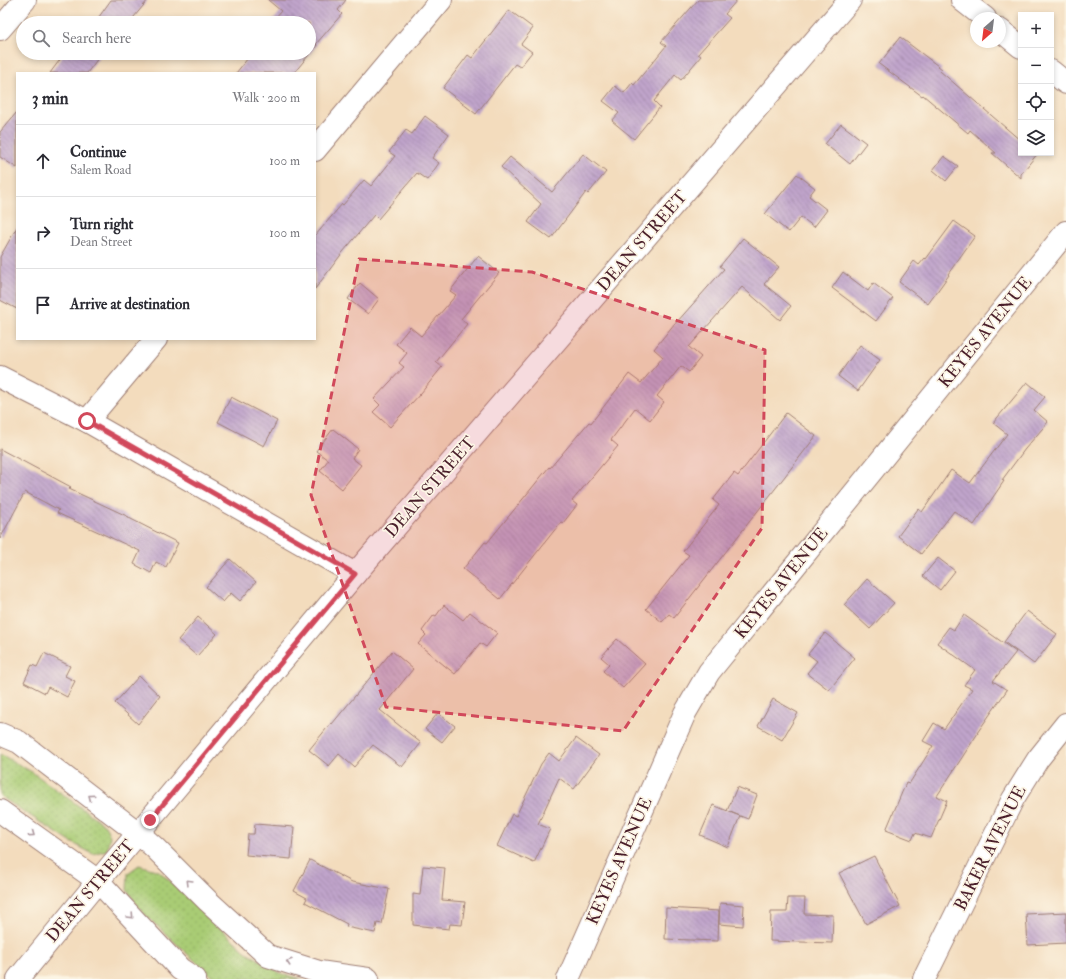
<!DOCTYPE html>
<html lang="en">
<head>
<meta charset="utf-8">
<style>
	:root { --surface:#fff; --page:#f7f7f7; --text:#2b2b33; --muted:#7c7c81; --line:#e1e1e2 }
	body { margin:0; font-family:"IM FELL Double Pica",serif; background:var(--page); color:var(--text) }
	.controls { position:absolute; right:12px; top:12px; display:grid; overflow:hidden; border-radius:0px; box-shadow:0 2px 6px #0003 }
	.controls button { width:36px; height:36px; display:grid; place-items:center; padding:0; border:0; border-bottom:1px solid var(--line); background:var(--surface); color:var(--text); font:20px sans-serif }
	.compass { position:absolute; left:970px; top:12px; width:36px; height:36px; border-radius:50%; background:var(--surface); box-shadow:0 2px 6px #0003; rotate:208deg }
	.stop { position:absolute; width:12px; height:12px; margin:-9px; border:3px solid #d1495b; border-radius:50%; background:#fff }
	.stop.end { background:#d1495b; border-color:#fff; box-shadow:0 1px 4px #0008 }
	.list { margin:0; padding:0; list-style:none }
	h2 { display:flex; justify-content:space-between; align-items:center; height:52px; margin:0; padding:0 16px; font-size:17px }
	h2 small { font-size:13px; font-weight:400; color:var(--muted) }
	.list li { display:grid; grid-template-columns:26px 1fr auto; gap:12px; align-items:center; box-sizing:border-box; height:72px; padding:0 16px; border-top:1px solid var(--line) }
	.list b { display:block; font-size:15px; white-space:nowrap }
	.list p { margin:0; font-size:13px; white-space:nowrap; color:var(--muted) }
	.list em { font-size:13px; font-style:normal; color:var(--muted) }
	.icon { flex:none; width:22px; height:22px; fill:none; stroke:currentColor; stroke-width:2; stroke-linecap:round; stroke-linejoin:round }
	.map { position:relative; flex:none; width:1066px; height:979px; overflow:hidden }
	.search { position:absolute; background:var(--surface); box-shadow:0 2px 6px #0003; left:16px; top:16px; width:300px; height:44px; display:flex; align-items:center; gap:10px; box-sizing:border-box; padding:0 14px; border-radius:22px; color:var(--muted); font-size:15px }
	.panel { position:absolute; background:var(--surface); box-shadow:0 2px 6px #0003; left:16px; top:72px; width:300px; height:268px; border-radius:0px }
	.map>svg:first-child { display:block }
	.grass { fill:url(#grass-dots); stroke:#7a7650 }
	.building { fill:url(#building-back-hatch) }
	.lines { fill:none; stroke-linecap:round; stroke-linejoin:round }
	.minor-casing { stroke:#9e7e74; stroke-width:24 }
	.major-casing { stroke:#9e7e74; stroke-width:24 }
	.minor { stroke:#fff; stroke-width:22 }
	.major { stroke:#fff; stroke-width:22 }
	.oneway { stroke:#ae9aa0 }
	.route { stroke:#d1495b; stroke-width:5 }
	.marked { fill:#d1495b; fill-opacity:0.2; stroke:#d1495b; stroke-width:3; stroke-dasharray:8 5; stroke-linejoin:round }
	.labels { text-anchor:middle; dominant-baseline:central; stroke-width:3.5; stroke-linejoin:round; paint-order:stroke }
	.street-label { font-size:17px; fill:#4a1f2b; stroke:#fcf5e5 }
</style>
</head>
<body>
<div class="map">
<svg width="1066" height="979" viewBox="0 0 1066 979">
	<defs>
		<pattern id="grass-dots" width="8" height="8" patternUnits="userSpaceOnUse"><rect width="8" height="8" fill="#a9cc75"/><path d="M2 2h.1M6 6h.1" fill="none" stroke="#93af65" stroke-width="1.8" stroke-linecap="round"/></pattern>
		<pattern id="building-back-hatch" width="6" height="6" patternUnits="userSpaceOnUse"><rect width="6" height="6" fill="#c0a4cb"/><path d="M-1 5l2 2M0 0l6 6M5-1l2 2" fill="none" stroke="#9e85a5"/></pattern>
	</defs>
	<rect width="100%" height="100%" fill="#fcf5e5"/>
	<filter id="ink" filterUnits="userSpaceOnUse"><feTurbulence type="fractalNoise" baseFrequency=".025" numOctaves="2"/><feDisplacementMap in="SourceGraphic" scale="8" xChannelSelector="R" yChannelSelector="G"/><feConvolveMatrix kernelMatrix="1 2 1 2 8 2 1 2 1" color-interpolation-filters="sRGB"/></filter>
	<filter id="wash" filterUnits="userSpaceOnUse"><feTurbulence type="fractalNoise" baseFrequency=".012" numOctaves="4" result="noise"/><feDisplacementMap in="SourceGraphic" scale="16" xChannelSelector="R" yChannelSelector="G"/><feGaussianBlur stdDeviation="0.9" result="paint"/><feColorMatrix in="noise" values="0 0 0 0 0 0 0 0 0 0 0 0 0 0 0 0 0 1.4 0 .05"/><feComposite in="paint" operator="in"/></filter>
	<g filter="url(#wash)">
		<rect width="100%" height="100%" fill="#f3dcbd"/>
		<g class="grass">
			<polygon points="0,754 32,772 105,825 110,836 107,850 93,854 69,841 0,796"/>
			<polygon points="139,865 159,871 245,951 282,974 303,979 216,979 207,972 143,913 127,890 128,873"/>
		</g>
		<g id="blocks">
			<g class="building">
				<polygon points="111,0 148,0 129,23 89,23 92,19 96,21"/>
				<polygon points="268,0 346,0 338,10 342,14 316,44 317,45 294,73 236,73 252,53 309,53 309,23 271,23 281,11"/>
				<polygon points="698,0 737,0 725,14 730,18 698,54 701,56 681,80 675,75 654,101 660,107 634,139 612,121 619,113 603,101 615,86 624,93 632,83 634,85 666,46 661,42"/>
				<polygon points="509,10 533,28 521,44 532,52 520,67 515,64 476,114 443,88 468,55 472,58"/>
				<polygon points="900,37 942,69 940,71 1021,141 1021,153 1038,153 1021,174 1021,178 992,153 996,153 970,130 968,133 923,95 922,96 879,64"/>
				<polygon points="65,53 102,53 87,73 50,73"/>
				<polygon points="17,112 17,168 0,157 0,132"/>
				<polygon points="425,116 449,134 432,158 439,163 427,180 417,173 378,219 374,215 343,252 315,289 315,236 342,204 343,205 364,180 371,186 395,156 389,152 406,130 412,134"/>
				<polygon points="841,124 866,143 850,164 825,144"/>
				<polygon points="583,154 606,172 588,194 586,192 551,239 528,222 541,204 501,167 510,157 552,192"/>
				<polygon points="944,156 958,166 946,181 933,170"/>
				<polygon points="797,174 815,188 809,196 827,210 814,227 801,217 789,232 765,214"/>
				<polygon points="954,221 975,236 948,274 949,275 928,304 899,282 914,261 919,265 925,258 926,259"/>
				<polygon points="17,227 17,309 0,300 0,257"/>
				<polygon points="743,238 779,267 764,284 791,306 780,320 742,287 689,347 701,357 689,372 681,366 657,396 664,402 650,420 635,408 611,440 618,446 572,501 577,505 563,523 561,522 500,599 463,569 485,542 487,543 549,467 550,468 589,422 591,423 629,374 641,383 663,357 654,349 675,323 676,323 724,269 720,266"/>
				<polygon points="478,256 499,273 461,319 467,324 436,362 442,367 421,393 390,427 373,412 380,405 374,399 404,367 399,363 407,353 396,344 410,327 421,336 456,295 450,291"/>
				<polygon points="843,272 868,291 873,283 893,298 876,321 832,288"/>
				<polygon points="360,283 379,299 368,314 348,299"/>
				<polygon points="860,345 880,360 858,391 838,376"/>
				<polygon points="1027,382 1045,397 1034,410 1048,422 1025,449 1002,480 1004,481 974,525 954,511 921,554 898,536 918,509 922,512 951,470 970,483 1007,434 993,423"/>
				<polygon points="231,397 277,421 264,446 218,422"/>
				<polygon points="786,413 816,436 775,489 674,618 669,614 662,622 646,609 689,555 683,551 719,505 713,500 734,473 738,476"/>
				<polygon points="333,429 358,449 352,458 361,465 342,489 320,471 328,460 316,451"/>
				<polygon points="0,449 71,487 69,489 129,517 129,518 178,543 166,567 156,562 151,573 134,564 140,551 57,513 59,510 25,492 0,539"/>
				<polygon points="938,558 955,571 940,590 923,576"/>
				<polygon points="230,559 256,582 240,601 231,593 223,602 206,587"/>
				<polygon points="867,579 894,603 870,629 844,605"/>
				<polygon points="444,605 463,620 470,612 497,633 486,647 480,643 455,674 418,644 426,635 422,631 434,615 436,616"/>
				<polygon points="1027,611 1057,634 1034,664 1004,642"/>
				<polygon points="964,615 1016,652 993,681 1007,690 977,733 978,733 937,796 947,801 931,838 915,833 912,840 886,830 906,783 909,784 933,746 923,741 934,723 944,729 972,689 964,685 975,670 937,643 949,627 954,630"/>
				<polygon points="198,617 217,634 197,656 178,640"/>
				<polygon points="825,633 855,658 829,690 807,673 817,661 808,654"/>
				<polygon points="617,639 645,664 623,688 603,671 609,664 601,657"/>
				<polygon points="392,651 413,669 380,710 421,743 402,767 373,745 354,767 339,754 329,766 309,750 331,723 332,724"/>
				<polygon points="44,653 70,666 65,676 75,681 67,697 48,687 45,693 24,682 32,665 37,667"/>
				<polygon points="139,676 160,696 138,724 115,703"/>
				<polygon points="773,699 798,713 782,740 758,726"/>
				<polygon points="438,713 455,726 442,742 425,729"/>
				<polygon points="576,738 599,755 574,789 559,778 538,824 550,829 534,863 497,846 512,814 516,816 541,764 549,753 559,761"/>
				<polygon points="737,787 757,795 748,819 727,811"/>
				<polygon points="713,805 740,816 728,847 700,835"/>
				<polygon points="255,824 294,827 291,859 246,855 248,834 254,834"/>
				<polygon points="874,856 900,906 866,924 839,873"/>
				<polygon points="310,860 352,882 389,889 382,924 377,923 375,933 346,927 347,924 305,902 307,898 294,891"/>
				<polygon points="423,866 445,868 442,900 465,902 462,925 450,924 449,929 413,925 413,894 420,895"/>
				<polygon points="788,898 805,898 804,914 833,915 832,943 770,941 771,912 787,912"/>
				<polygon points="720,903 744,905 743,926 719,924"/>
				<polygon points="666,908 719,911 718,941 665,939"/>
				<polygon points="1066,912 1066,943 1028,945 1026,914"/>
			</g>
		</g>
	</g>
	<g filter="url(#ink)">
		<use href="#blocks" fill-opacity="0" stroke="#9e7e74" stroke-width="1"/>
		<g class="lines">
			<defs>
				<g id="minor">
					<polyline points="0,29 25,0"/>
					<polyline points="315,150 441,0"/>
					<polyline points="0,377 87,421 355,574"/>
					<polyline points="87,421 156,339"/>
					<polyline points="0,734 19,742 138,833 154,847 208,901 268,956 319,972 368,979"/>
					<polyline points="0,811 98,881 180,969 195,979"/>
					<polyline points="18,979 98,881 355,574 850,0"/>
					<polyline points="568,979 685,713 709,672 1066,232"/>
					<polyline points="924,979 1013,799 1038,759 1066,724"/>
				</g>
				<g id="major">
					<polyline points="962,0 985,18"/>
					<polyline points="1000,30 1021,47"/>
					<polyline points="1051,71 1066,83"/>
				</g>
			</defs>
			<use href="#minor" class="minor-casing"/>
			<use href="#major" class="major-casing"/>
			<use href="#minor" class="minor"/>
			<use href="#major" class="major"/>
		</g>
		<defs><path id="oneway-chevron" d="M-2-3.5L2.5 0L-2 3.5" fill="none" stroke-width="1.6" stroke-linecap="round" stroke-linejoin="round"/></defs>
		<g class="oneway">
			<use href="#oneway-chevron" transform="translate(91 797) rotate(-143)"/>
			<use href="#oneway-chevron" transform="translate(32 834) rotate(36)"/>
			<use href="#oneway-chevron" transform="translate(189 882) rotate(-135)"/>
			<use href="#oneway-chevron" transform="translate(131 916) rotate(47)"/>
			<use href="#oneway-chevron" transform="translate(289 962) rotate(-162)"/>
		</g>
	</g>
	<g class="lines" filter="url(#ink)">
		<polyline class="route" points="87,421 355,574 150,820"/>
	</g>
	<path class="marked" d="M359 259 532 272 765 350 762 528 623 731 386 707 311 495Z"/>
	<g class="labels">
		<g class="street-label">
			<text transform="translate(642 241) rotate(-49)">DEAN STREET</text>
			<text transform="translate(985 332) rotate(-51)">KEYES AVENUE</text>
			<text transform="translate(430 487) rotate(-49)">DEAN STREET</text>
			<text transform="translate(781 583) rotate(-51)">KEYES AVENUE</text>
			<text transform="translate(990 848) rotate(-63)">BAKER AVENUE</text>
			<text transform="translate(619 861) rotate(-66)">KEYES AVENUE</text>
			<text transform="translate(90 891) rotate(-50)">DEAN STREET</text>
		</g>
	</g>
</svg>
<div class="controls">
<button>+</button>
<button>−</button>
<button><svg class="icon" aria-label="locate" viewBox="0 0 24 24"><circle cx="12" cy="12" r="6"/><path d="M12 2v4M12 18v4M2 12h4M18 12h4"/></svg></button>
<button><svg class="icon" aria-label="layers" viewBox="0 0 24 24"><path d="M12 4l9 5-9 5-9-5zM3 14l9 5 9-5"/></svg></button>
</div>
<svg class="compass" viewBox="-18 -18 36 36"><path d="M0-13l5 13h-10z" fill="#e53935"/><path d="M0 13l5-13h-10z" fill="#7c7c81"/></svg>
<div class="stop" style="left:87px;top:421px"></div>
<div class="stop end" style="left:150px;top:820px"></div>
<div class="search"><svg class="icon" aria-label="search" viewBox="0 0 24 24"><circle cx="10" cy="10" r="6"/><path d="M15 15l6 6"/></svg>Search here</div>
<section class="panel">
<h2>3 min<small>Walk · 200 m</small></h2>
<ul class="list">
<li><svg class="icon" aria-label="ahead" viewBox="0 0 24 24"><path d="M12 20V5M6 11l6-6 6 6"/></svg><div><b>Continue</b><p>Salem Road</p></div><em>100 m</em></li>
<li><svg class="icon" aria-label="right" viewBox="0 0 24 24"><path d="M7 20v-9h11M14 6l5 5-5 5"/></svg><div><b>Turn right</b><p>Dean Street</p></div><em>100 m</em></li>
<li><svg class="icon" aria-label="arrive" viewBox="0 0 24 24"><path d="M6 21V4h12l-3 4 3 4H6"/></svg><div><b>Arrive at destination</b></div></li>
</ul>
</section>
</div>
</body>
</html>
